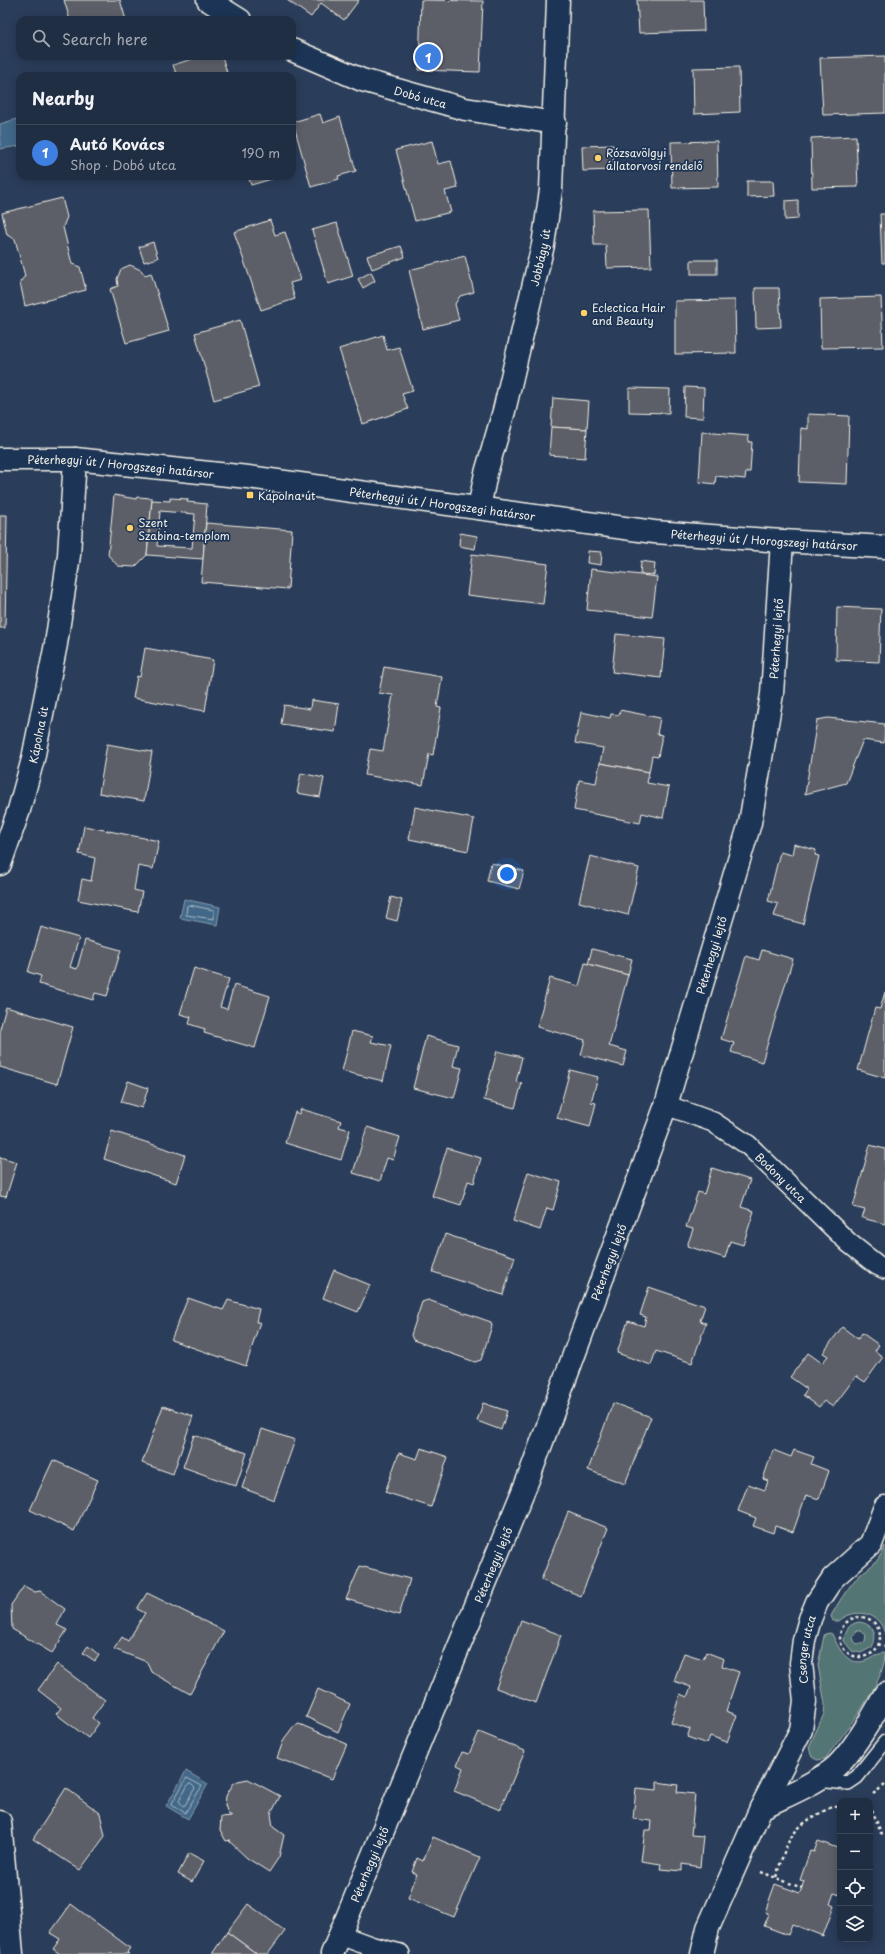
<!DOCTYPE html>
<html lang="en">
<head>
<meta charset="utf-8">
<style>
	:root { --surface:#202e44; --page:#28364b; --text:#f1f3f6; --muted:#a2a8b2; --line:#3d4a5d; --accent:#e797bd }
	body { margin:0; font-family:"Playpen Sans",sans-serif; background:var(--page); color:var(--text) }
	.controls { position:absolute; right:12px; bottom:12px; display:grid; overflow:hidden; border-radius:8px; box-shadow:0 2px 10px #0003 }
	.controls button { width:36px; height:36px; display:grid; place-items:center; padding:0; border:0; border-bottom:1px solid var(--line); background:var(--surface); color:var(--text); font:20px sans-serif }
	.you { position:absolute; left:507px; top:874px; width:14px; height:14px; margin:-10px; border:3px solid #fff; border-radius:50%; background:#1a73e8; box-shadow:0 0 0 6px #1a73e833 }
	.badge { display:grid; place-items:center; width:26px; height:26px; border-radius:50%; background:var(--accent); color:#fff; font-size:13px; font-weight:700 }
	.pin { position:absolute; translate:-50% -50%; border:2px solid #fff; box-shadow:0 1px 4px #0006 }
	.list { margin:0; padding:0; list-style:none }
	h2 { display:flex; justify-content:space-between; align-items:center; height:52px; margin:0; padding:0 16px; font-size:17px }
	h2 small { font-size:13px; font-weight:400; color:var(--muted) }
	.list li { display:grid; grid-template-columns:26px 1fr auto; gap:12px; align-items:center; box-sizing:border-box; height:56px; padding:0 16px; border-top:1px solid var(--line) }
	.list b { display:block; font-size:15px; white-space:nowrap }
	.list p { margin:0; font-size:13px; white-space:nowrap; color:var(--muted) }
	.list em { font-size:13px; font-style:normal; color:var(--muted) }
	.icon { flex:none; width:22px; height:22px; fill:none; stroke:currentColor; stroke-width:2; stroke-linecap:round; stroke-linejoin:round }
	.map { position:relative; flex:none; width:885px; height:1954px; overflow:hidden }
	.search { position:absolute; background:var(--surface); box-shadow:0 2px 10px #0003; left:16px; top:16px; width:280px; height:44px; display:flex; align-items:center; gap:10px; box-sizing:border-box; padding:0 14px; border-radius:12px; color:var(--muted); font-size:15px }
	.panel { position:absolute; background:var(--surface); box-shadow:0 2px 10px #0003; left:16px; top:72px; width:280px; height:108px; border-radius:12px }
	.map>svg:first-child { display:block }
	.green { fill:#537473; stroke:#a4b2ae; fill-rule:evenodd }
	.water { fill:#426789; stroke:#899eaf }
	.lines { fill:none; stroke-linecap:round; stroke-linejoin:round }
	.shore { stroke:#adbac2; stroke-width:1 }
	.building { fill:#5c5f67; stroke:#f4f1e8; fill-rule:evenodd }
	.service-casing { stroke:#f4f1e8; stroke-width:16 }
	.pedestrian-casing { stroke:#f4f1e8; stroke-width:22 }
	.minor-casing { stroke:#f4f1e8; stroke-width:25 }
	.tertiary-casing { stroke:#f4f1e8; stroke-width:25 }
	.path { stroke:#f4f1e8; stroke-width:2.5; stroke-dasharray:3 3; stroke-linecap:butt }
	.service { stroke:#1d3557; stroke-width:13 }
	.pedestrian { stroke:#1d3557; stroke-width:19 }
	.minor { stroke:#1d3557; stroke-width:22 }
	.tertiary { stroke:#1d3557; stroke-width:22 }
	.poi-dot { fill:#ffd166; stroke:#1d3557; stroke-width:1.5 }
	.labels { text-anchor:middle; dominant-baseline:central; stroke-width:3.5; stroke-linejoin:round; paint-order:stroke }
	.street-label { font-size:11px; fill:#f4f1e8; stroke:#1d3557 }
	.poi-label { font-size:11px; fill:#f4f1e8; stroke:#1d3557; text-anchor:start }
</style>
</head>
<body>
<div class="map">
<svg width="885" height="1954" viewBox="0 0 885 1954">
	<rect width="100%" height="100%" fill="#2a3d5a"/>
	<filter id="ink" filterUnits="userSpaceOnUse"><feTurbulence type="fractalNoise" baseFrequency=".025" numOctaves="2"/><feDisplacementMap in="SourceGraphic" scale="8" xChannelSelector="R" yChannelSelector="G"/><feConvolveMatrix kernelMatrix="1 2 1 2 8 2 1 2 1" color-interpolation-filters="sRGB"/></filter>
	<g filter="url(#ink)">
		<g class="green">
			<path d="M885 1546V1635C881 1612 855 1607 839 1621H833L831 1616C838 1603 845 1592 854 1581 867 1566 876 1568 885 1546Z"/>
			<path d="M859 1622C872 1623 879 1635 872 1647L861 1653 852 1651 844 1641C845 1631 848 1624 859 1622ZM857 1631H861L866 1635 865 1641C862 1645 857 1645 854 1641L853 1637Z"/>
			<path d="M830 1633 832 1634C839 1648 846 1666 865 1661 871 1659 876 1654 883 1653L885 1654C885 1684 843 1734 825 1759L817 1760 811 1755 809 1747 824 1714 825 1704 818 1665 824 1636 825 1634Z"/>
		</g>
		<g class="water">
			<polygon points="20,118 20,146 0,149 0,124"/>
			<polygon points="184,899 220,907 217,925 180,918"/>
			<polygon points="186,1771 208,1784 188,1819 166,1806"/>
		</g>
		<g class="lines">
			<g class="shore">
				<polygon points="189,905 214,910 214,919 186,915 187,906"/>
				<polygon points="187,1778 202,1786 185,1813 172,1804"/>
				<polygon points="191,1784 195,1788 185,1805 183,1806 179,1801 188,1785"/>
			</g>
		</g>
		<g class="building">
			<polygon points="64,0 120,0 126,20 70,20"/>
			<polygon points="287,0 359,0 344,20 321,3 311,17"/>
			<polygon points="421,0 483,1 480,72 419,70"/>
			<polygon points="637,0 703,0 704,31 639,33"/>
			<polygon points="202,56 222,56 228,76 177,76 173,65"/>
			<polygon points="885,56 885,113 823,115 820,58"/>
			<polygon points="739,67 740,112 694,114 693,68"/>
			<polygon points="320,114 323,123 340,117 356,171 338,176 339,179 311,187 293,122"/>
			<polygon points="856,136 858,187 812,188 811,138"/>
			<polygon points="432,141 438,164 451,161 458,188 445,191 451,212 415,221 396,150"/>
			<polygon points="717,141 718,187 672,188 671,142"/>
			<polygon points="613,145 614,170 583,171 582,146"/>
			<polygon points="248,176 274,176 275,178 251,185"/>
			<polygon points="747,181 773,181 774,196 747,197"/>
			<polygon points="62,198 67,217 63,227 72,264 80,267 86,290 25,306 20,282 25,276 15,239 7,235 2,213"/>
			<polygon points="798,200 798,219 785,220 785,201"/>
			<polygon points="649,210 651,267 607,268 606,245 594,245 593,211"/>
			<polygon points="880,214 885,214 885,263 882,263"/>
			<polygon points="270,220 275,235 285,232 301,280 290,283 295,299 261,310 234,232"/>
			<polygon points="337,223 353,276 328,284 312,230"/>
			<polygon points="153,242 158,258 144,262 139,247"/>
			<polygon points="401,246 405,257 372,269 367,256"/>
			<polygon points="465,256 474,292 460,296 455,304 459,320 423,329 409,270"/>
			<rect x="691" y="260" width="26" height="14"/>
			<polygon points="130,265 141,270 145,275 151,273 169,331 126,343 110,289 118,286 117,279 121,269"/>
			<polygon points="371,272 375,281 363,288 358,279"/>
			<polygon points="755,288 779,288 781,327 756,328"/>
			<polygon points="881,297 883,347 821,348 820,299"/>
			<polygon points="735,300 736,353 675,354 675,301"/>
			<polygon points="240,320 259,387 214,400 195,333"/>
			<polygon points="383,335 387,350 399,347 413,391 402,394 408,409 363,424 339,349"/>
			<polygon points="685,387 704,388 703,418 684,417"/>
			<polygon points="629,388 670,389 669,413 629,412"/>
			<polygon points="553,398 589,401 587,429 551,427"/>
			<polygon points="808,414 849,416 847,484 799,482 801,428 808,429"/>
			<polygon points="551,427 587,429 585,458 549,455"/>
			<polygon points="702,432 749,436 748,442 752,442 750,472 746,472 745,479 716,476 715,484 699,482"/>
			<polygon points="114,495 136,499 137,497 152,498 147,555 135,567 118,566 108,555"/>
			<path d="M170 498 188 499 187 502 207 504 203 559 147 555 152 500 170 501ZM160 511 195 514 192 548 157 546Z"/>
			<polygon points="0,515 7,515 5,628 0,628"/>
			<polygon points="206,523 292,530 288,589 201,582"/>
			<polygon points="460,533 477,536 475,549 459,546"/>
			<polygon points="588,551 602,552 601,565 587,563"/>
			<polygon points="472,554 548,564 543,604 467,595"/>
			<polygon points="641,561 655,563 654,575 640,574"/>
			<polygon points="591,569 657,577 652,617 587,610"/>
			<polygon points="837,607 881,609 879,662 836,660"/>
			<polygon points="616,634 665,639 661,678 612,672"/>
			<polygon points="145,648 213,660 205,711 133,698 137,676 140,677"/>
			<polygon points="384,667 442,677 437,707 441,708 433,755 429,754 423,785 365,775 370,749 383,751 393,695 379,693"/>
			<polygon points="311,700 339,704 335,732 281,724 284,705 310,709"/>
			<polygon points="620,710 660,718 657,734 662,735 658,757 652,756 649,772 600,763 603,748 575,743 581,712 610,718 611,714 619,715"/>
			<polygon points="828,718 885,724 884,743 863,740 846,783 805,794 817,720"/>
			<polygon points="107,744 152,752 144,801 99,793"/>
			<polygon points="600,763 649,772 647,783 669,787 663,818 642,813 640,823 574,810 579,780 596,783"/>
			<polygon points="301,773 324,778 320,797 297,793"/>
			<polygon points="415,807 474,819 468,851 409,839"/>
			<polygon points="84,826 159,841 153,869 138,866 134,890 142,892 138,912 78,900 82,879 91,881 95,858 79,854"/>
			<polygon points="794,844 816,850 815,855 819,856 803,924 774,916 778,904 768,901 780,852 792,855"/>
			<polygon points="590,856 639,868 628,915 579,902"/>
			<polygon points="491,863 524,871 519,889 487,881"/>
			<polygon points="391,897 402,900 397,921 386,918"/>
			<polygon points="41,927 79,938 70,967 77,969 85,940 121,950 107,996 95,993 93,1000 39,984 41,976 28,972"/>
			<polygon points="592,949 632,959 628,975 588,964"/>
			<polygon points="762,950 793,959 762,1062 731,1052 734,1043 721,1039 746,956 759,960"/>
			<polygon points="585,963 628,975 609,1046 627,1051 623,1066 581,1055 585,1040 537,1027 550,978 579,986"/>
			<polygon points="194,968 229,979 220,1007 227,1009 234,985 270,996 255,1048 204,1033 205,1029 189,1024 191,1017 180,1014"/>
			<polygon points="885,992 885,1078 858,1070 875,1008 880,1009"/>
			<polygon points="6,1007 73,1027 57,1084 0,1067 0,1029"/>
			<polygon points="352,1031 373,1036 371,1042 391,1046 383,1081 342,1071"/>
			<polygon points="426,1036 458,1045 453,1066 462,1068 454,1098 413,1088"/>
			<polygon points="497,1051 522,1057 516,1082 522,1083 515,1108 484,1100"/>
			<polygon points="570,1070 598,1077 591,1102 596,1103 590,1127 557,1118"/>
			<polygon points="128,1081 148,1088 142,1108 121,1102"/>
			<polygon points="301,1109 341,1121 339,1127 350,1130 341,1160 285,1143 295,1112 299,1114"/>
			<polygon points="367,1127 400,1137 393,1160 387,1158 380,1181 353,1173"/>
			<polygon points="112,1131 185,1155 176,1183 104,1159"/>
			<polygon points="870,1145 885,1149 885,1224 862,1218 865,1210 853,1207"/>
			<polygon points="447,1148 481,1158 474,1183 468,1181 461,1205 432,1196"/>
			<polygon points="0,1157 17,1162 6,1197 0,1196"/>
			<polygon points="712,1168 750,1180 741,1207 754,1211 743,1245 730,1241 725,1258 687,1246 693,1229 686,1227 698,1192 704,1194"/>
			<polygon points="528,1172 561,1182 553,1210 547,1208 540,1230 513,1221"/>
			<polygon points="445,1234 515,1257 503,1295 433,1272"/>
			<polygon points="334,1270 370,1285 358,1312 323,1298"/>
			<polygon points="649,1287 705,1306 700,1321 706,1323 692,1363 656,1351 651,1365 617,1353 628,1321 644,1326 646,1317 640,1315"/>
			<polygon points="188,1298 223,1310 228,1300 259,1309 256,1322 260,1322 246,1366 171,1340"/>
			<polygon points="428,1300 491,1322 492,1326 481,1360 475,1362 413,1340 411,1335 422,1302"/>
			<polygon points="842,1327 858,1339 862,1333 879,1345 875,1351 883,1357 865,1382 856,1376 833,1407 824,1401 819,1407 803,1395 807,1389 790,1377 808,1353 822,1363 828,1356 823,1353"/>
			<polygon points="483,1403 507,1411 501,1430 477,1421"/>
			<polygon points="613,1403 651,1417 625,1484 588,1470"/>
			<polygon points="163,1406 193,1416 173,1474 142,1463"/>
			<polygon points="262,1429 295,1440 274,1500 242,1488"/>
			<polygon points="194,1435 247,1453 236,1486 183,1467"/>
			<polygon points="421,1448 448,1457 431,1507 385,1492 399,1453 417,1459"/>
			<polygon points="773,1450 791,1457 794,1450 814,1457 811,1464 829,1471 819,1499 806,1495 793,1532 775,1526 773,1533 753,1526 756,1518 738,1511 748,1484 765,1490 768,1481 763,1479"/>
			<polygon points="53,1460 98,1480 74,1531 30,1510"/>
			<polygon points="568,1512 608,1528 581,1596 541,1580"/>
			<polygon points="360,1566 410,1579 399,1615 346,1599"/>
			<polygon points="24,1586 35,1592 40,1591 65,1609 57,1625 67,1630 52,1653 12,1629 11,1605"/>
			<polygon points="147,1593 224,1631 190,1694 151,1672 147,1662 114,1649 122,1637 128,1641 145,1613 137,1609"/>
			<polygon points="521,1620 561,1635 536,1703 496,1688"/>
			<polygon points="88,1646 99,1655 95,1661 83,1653"/>
			<polygon points="706,1652 724,1659 722,1666 739,1672 726,1711 737,1715 727,1742 710,1736 707,1744 687,1737 690,1729 671,1723 680,1694 687,1697 691,1687 674,1681 684,1653 703,1659"/>
			<polygon points="57,1664 105,1700 92,1718 99,1723 88,1738 56,1714 61,1708 38,1690"/>
			<polygon points="318,1689 350,1704 338,1732 306,1717"/>
			<polygon points="299,1724 347,1744 332,1779 277,1758 284,1739 293,1727"/>
			<polygon points="479,1732 525,1751 500,1810 454,1791 463,1768 457,1765 462,1752 469,1754"/>
			<polygon points="248,1779 280,1796 271,1814 273,1827 284,1835 279,1857 269,1872 247,1858 229,1841 231,1840 226,1841 220,1830 221,1817 232,1816 228,1814 225,1805 226,1796 233,1784 238,1781"/>
			<polygon points="657,1782 678,1785 677,1792 695,1794 691,1835 703,1836 700,1867 682,1864 682,1871 660,1869 661,1864 641,1861 645,1830 651,1830 652,1821 633,1819 636,1788 657,1790"/>
			<polygon points="66,1788 100,1813 105,1836 80,1870 33,1839"/>
			<polygon points="433,1837 480,1857 454,1917 408,1898 417,1874 412,1872 417,1858 423,1861"/>
			<polygon points="818,1841 840,1849 840,1895 834,1893 830,1904 834,1906 823,1936 792,1924 788,1935 764,1926 769,1914 765,1912 775,1884 800,1893 804,1881 800,1880 810,1851 814,1852"/>
			<polygon points="189,1853 204,1861 192,1882 178,1874"/>
			<polygon points="71,1904 130,1948 127,1952 129,1954 60,1954 53,1949 60,1939 50,1933"/>
			<polygon points="248,1904 285,1931 268,1954 257,1954 227,1932"/>
			<polygon points="227,1932 257,1954 212,1954"/>
		</g>
		<g class="lines">
			<defs>
				<polyline id="service" points="817,1780 848,1783 857,1777 885,1742"/>
				<g id="pedestrian">
					<path id="s1" d="M666 1105 713 1122 748 1145 849 1243 877 1265 885 1269"/>
					<polyline points="340,1935 373,1947 400,1954"/>
				</g>
				<g id="minor">
					<polyline points="208,0 240,20"/>
					<path id="s2" d="M292 50 362 80 465 109 555 123"/>
					<path id="s3" d="M479 508 486 473 504 411 543 245 551 190 558 0"/>
					<path id="s4" d="M0 864 19 810 33 759 56 644 69 555 75 459"/>
					<path d="M761 1808C785 1796 811 1786 832 1770 850 1756 875 1714 885 1694"/>
					<polyline points="0,1822 12,1954"/>
					<path id="s5" d="M332 1954 529 1477 666 1105 750 823 772 694 782 541"/>
					<path id="s6" d="M702 1954 708 1928 761 1808 801 1730 805 1701 801 1663 804 1640 810 1619 817 1602 833 1578 871 1544 885 1507"/>
				</g>
				<g id="tertiary">
					<path id="s7" d="M0 459H75L248 477 654 532 782 541 885 547"/>
				</g>
			</defs>
			<use href="#service" class="service-casing"/>
			<use href="#pedestrian" class="pedestrian-casing"/>
			<use href="#minor" class="minor-casing"/>
			<use href="#tertiary" class="tertiary-casing"/>
			<g class="path">
				<circle cx="860" cy="1637" r="20"/>
				<polyline points="878,1644 885,1647"/>
				<polyline points="873,1794 885,1785"/>
				<polyline points="870,1804 881,1833 885,1834"/>
				<polyline points="761,1872 802,1888"/>
				<path d="M776 1877C785 1849 788 1831 815 1816 822 1812 830 1807 838 1805"/>
			</g>
			<use href="#service" class="service"/>
			<use href="#pedestrian" class="pedestrian"/>
			<use href="#minor" class="minor"/>
			<use href="#tertiary" class="tertiary"/>
		</g>
	</g>
	<g class="poi-dot">
		<circle cx="598" cy="158" r="4"/>
		<circle cx="584" cy="313" r="4"/>
		<rect x="246" y="491" width="8" height="8" rx="2"/>
		<circle cx="130" cy="528" r="4"/>
	</g>
	<g class="labels">
		<g class="street-label">
			<text stroke="none"><textPath href="#s2" startOffset="137">Dobó utca</textPath></text>
			<text stroke="none"><textPath href="#s3" startOffset="258">Jobbágy út</textPath></text>
			<text stroke="none"><textPath href="#s7" startOffset="121">Péterhegyi út / Horogszegi határsor</textPath></text>
			<text stroke="none"><textPath href="#s7" startOffset="445">Péterhegyi út / Horogszegi határsor</textPath></text>
			<text stroke="none"><textPath href="#s7" startOffset="769">Péterhegyi út / Horogszegi határsor</textPath></text>
			<text stroke="none"><textPath href="#s5" startOffset="1393">Péterhegyi lejtő</textPath></text>
			<text stroke="none"><textPath href="#s4" startOffset="135">Kápolna út</textPath></text>
			<text stroke="none"><textPath href="#s5" startOffset="1069">Péterhegyi lejtő</textPath></text>
			<text stroke="none"><textPath href="#s1" startOffset="138">Bodony utca</textPath></text>
			<text stroke="none"><textPath href="#s5" startOffset="745">Péterhegyi lejtő</textPath></text>
			<text stroke="none"><textPath href="#s5" startOffset="421">Péterhegyi lejtő</textPath></text>
			<text stroke="none"><textPath href="#s6" startOffset="327">Csenger utca</textPath></text>
			<text stroke="none"><textPath href="#s5" startOffset="97">Péterhegyi lejtő</textPath></text>
		</g>
		<g class="poi-label">
			<text x="606" y="152">Rózsavölgyi<tspan x="606" dy="13">állatorvosi rendelő</tspan></text>
			<text x="592" y="307">Eclectica Hair<tspan x="592" dy="13">and Beauty</tspan></text>
			<text x="258" y="495">Kápolna út</text>
			<text x="138" y="522">Szent<tspan x="138" dy="13">Szabina-templom</tspan></text>
		</g>
	</g>
</svg>
<div class="controls">
<button>+</button>
<button>−</button>
<button><svg class="icon" aria-label="locate" viewBox="0 0 24 24"><circle cx="12" cy="12" r="6"/><path d="M12 2v4M12 18v4M2 12h4M18 12h4"/></svg></button>
<button><svg class="icon" aria-label="layers" viewBox="0 0 24 24"><path d="M12 4l9 5-9 5-9-5zM3 14l9 5 9-5"/></svg></button>
</div>
<div class="you"></div>
<div class="pin badge" style="left:428px;top:57px;background:#3f7fe0">1</div>
<div class="search"><svg class="icon" aria-label="search" viewBox="0 0 24 24"><circle cx="10" cy="10" r="6"/><path d="M15 15l6 6"/></svg>Search here</div>
<section class="panel">
<h2>Nearby<small></small></h2>
<ul class="list">
<li><span class="badge" style="background:#3f7fe0">1</span><div><b>Autó Kovács</b><p>Shop · Dobó utca</p></div><em>190 m</em></li>
</ul>
</section>
</div>
</body>
</html>
